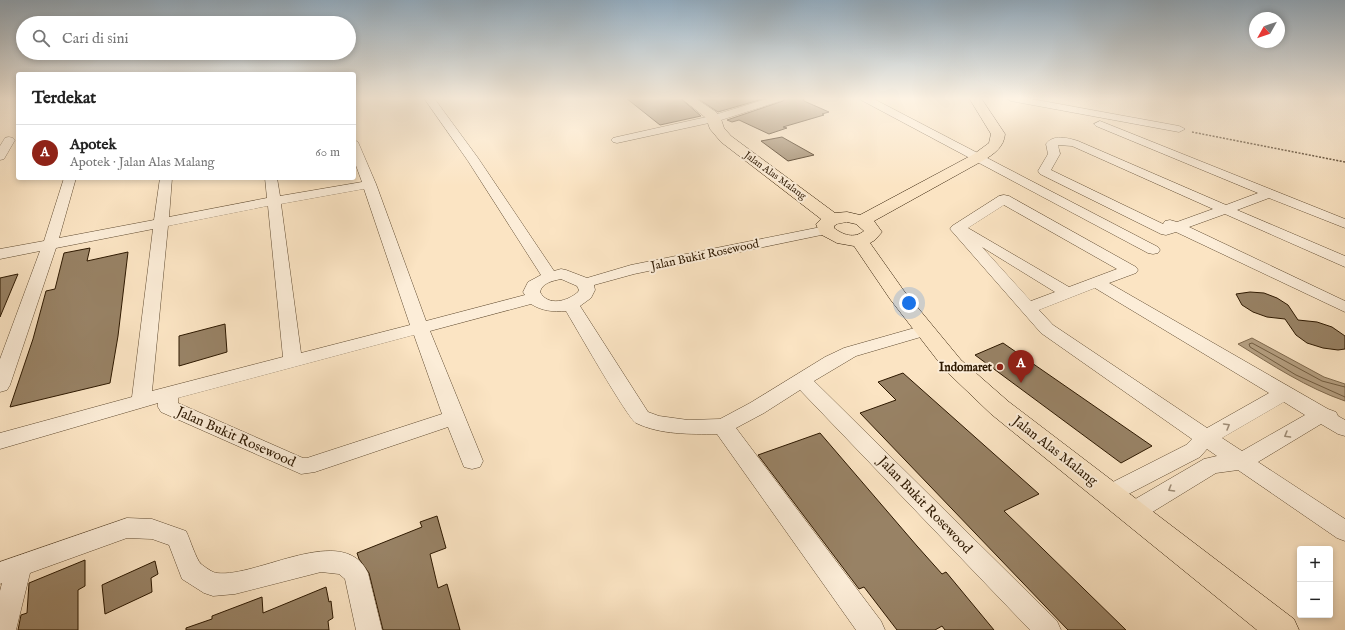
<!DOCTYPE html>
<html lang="id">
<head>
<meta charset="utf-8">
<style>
	:root { --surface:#fff; --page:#f2f2f2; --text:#222; --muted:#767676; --line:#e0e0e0; --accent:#8f2418 }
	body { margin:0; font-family:"IM FELL English",serif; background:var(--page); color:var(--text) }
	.controls { position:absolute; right:12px; bottom:12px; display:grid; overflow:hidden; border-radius:4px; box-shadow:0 2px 6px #0003 }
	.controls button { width:36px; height:36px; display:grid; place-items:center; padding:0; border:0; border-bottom:1px solid var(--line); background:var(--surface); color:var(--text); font:20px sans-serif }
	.compass { position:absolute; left:1249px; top:12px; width:36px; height:36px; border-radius:50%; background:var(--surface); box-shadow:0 2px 6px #0003; rotate:230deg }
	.you { position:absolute; left:909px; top:303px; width:14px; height:14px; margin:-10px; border:3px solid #fff; border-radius:50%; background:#1a73e8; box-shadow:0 0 0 6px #1a73e833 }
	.badge { display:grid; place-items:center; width:26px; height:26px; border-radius:50%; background:var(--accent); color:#fff; font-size:13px; font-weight:700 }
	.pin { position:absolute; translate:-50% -33px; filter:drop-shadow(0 1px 2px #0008) }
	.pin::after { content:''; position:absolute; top:21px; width:14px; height:12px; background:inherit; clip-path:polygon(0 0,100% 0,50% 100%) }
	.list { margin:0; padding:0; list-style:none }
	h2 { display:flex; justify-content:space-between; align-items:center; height:52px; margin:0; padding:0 16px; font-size:17px }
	h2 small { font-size:13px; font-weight:400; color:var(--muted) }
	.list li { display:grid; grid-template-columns:26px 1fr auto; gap:12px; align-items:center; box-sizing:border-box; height:56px; padding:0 16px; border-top:1px solid var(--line) }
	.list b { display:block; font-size:15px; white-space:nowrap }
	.list p { margin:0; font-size:13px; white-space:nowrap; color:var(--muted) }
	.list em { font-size:13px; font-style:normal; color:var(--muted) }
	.icon { flex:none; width:22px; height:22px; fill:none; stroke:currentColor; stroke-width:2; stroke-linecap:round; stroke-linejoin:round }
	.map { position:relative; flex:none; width:1345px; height:630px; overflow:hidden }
	.search { position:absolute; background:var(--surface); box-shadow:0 2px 6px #0003; left:16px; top:16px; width:340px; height:44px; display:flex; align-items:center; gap:10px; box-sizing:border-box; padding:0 14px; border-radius:22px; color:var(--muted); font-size:15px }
	.panel { position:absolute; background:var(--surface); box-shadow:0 2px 6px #0003; left:16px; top:72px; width:340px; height:108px; border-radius:4px }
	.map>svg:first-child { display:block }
	.water { fill:#b59f81; stroke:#7f694d }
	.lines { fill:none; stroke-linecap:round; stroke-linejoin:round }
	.shore { stroke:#715c40; stroke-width:1 }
	.building { fill:#988265; stroke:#2d1800 }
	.minor-casing { stroke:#604b31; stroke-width:1 }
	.major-casing { stroke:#2d1800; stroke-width:1 }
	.path { stroke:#2d1800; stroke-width:1.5; stroke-dasharray:2 1.5; stroke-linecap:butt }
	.minor { fill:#fcedd8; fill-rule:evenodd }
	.major { fill:#fbe4c3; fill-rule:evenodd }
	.oneway { stroke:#9f8d77 }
	.poi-dot { fill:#8f2418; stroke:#fcedd8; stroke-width:1.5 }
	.labels { text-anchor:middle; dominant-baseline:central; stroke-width:4; stroke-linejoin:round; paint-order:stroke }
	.far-street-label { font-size:10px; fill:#2d1800; stroke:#fcedd8 }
	.street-label { font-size:12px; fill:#2d1800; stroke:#fcedd8 }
	.poi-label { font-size:12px; font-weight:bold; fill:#2d1800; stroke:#fcedd8; text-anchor:end }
	.near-street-label { font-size:14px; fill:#2d1800; stroke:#fcedd8 }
</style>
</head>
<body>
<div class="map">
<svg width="1345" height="630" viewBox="0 0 1345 630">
	<rect width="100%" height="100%" fill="#fbe4c3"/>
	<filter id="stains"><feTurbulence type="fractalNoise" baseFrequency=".005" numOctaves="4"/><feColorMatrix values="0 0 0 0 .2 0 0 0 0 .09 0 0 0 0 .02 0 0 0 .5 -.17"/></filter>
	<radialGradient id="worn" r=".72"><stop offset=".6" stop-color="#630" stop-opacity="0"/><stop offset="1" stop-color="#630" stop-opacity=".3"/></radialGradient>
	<path class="water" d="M1252 338 1324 377 1345 384V401C1307 388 1272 365 1238 344Z"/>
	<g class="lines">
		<polyline class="shore" points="1345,387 1322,381 1252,343 1249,344 1250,347 1296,375 1345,397"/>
	</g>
	<g class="building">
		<polygon points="626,98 680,98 701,116 660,125"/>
		<polygon points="697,98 766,98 718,112"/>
		<polygon points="785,98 803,98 804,101 829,112 822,114 824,115 783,127 787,128 769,134 739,120 732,122 727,120 783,101"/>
		<polygon points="782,137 814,155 788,161 761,141"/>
		<polygon points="90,248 87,261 128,252 118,336 110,383 10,407 33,339 46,291 55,289 64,253"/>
		<polygon points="18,274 0,317 0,278"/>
		<polygon points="1250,292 1264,293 1277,298 1288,305 1298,320 1317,322 1332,327 1345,336 1345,349 1338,350 1323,348 1307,343 1296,335 1285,319 1267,317 1253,312 1242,305 1236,294"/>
		<polygon points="225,324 227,352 179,366 179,336"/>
		<polygon points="1003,343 1152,446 1121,463 975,355"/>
		<polygon points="903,373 1039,494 1004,511 1126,630 1068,630 860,413 896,400 878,382"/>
		<polygon points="820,433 917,546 942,574 946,572 994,630 945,630 942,626 935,630 897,630 864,587 859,589 758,455"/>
		<polygon points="437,516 446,548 430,554 438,588 447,584 460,630 383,630 369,573 359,559 357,553 422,527 420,522"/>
		<polygon points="85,560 85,586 78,590 78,630 18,630 21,615 27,613 29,583"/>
		<polygon points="155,561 158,574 151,578 152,592 105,614 102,585"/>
		<polygon points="326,587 329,602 331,601 333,618 328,621 329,630 186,630 186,628 212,619 212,616 262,597 263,613"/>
	</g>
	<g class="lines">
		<defs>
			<g id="minor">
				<path d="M424 98H434L478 158 554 271 561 269 566 270 587 278 631 265 826 226 831 227 833 230 831 233 826 234 634 274 594 285 595 290 591 298 580 306 648 412 659 416 688 420 720 419 750 403 825 357 844 348 925 325 931 326 934 330 931 334 856 356 814 381 1057 621 1061 630H1030L800 390 764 413 736 428 881 621 885 630H856L717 434C690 434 661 435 636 423 628 419 575 326 566 311 553 312 542 311 531 304L430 331 483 461 480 467 472 469 464 467 448 427 315 472 301 474 161 412 158 407V403L0 449V433L132 397 153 229 56 248 10 385 7 390 0 392V359L40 251 0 259V249L44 241 64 178H76L59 238 154 220 160 178H172L169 217 267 198 265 178H277L280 196 362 182 354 160V140L358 142 376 184 426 321 525 295 523 292 528 282 541 275 468 161ZM364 189 410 325 301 353 281 204ZM268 206 283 357 152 391 168 226ZM561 279 577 286 579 290 578 292C568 301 548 307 540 292 542 283 552 281 561 279ZM414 335 442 414 307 458H303L178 403V398Z"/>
				<polygon points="770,98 784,98 783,100 718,121 617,143 613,142 611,140 613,138 617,137 711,116"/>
				<polygon points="860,98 872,98 1158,247 1160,250 1158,253 1153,254 1148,253 861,100"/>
				<polygon points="1006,98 1026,98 1179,126 1185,129 1179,132 1011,101"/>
				<path d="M1100 121 1345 219V228L1269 198 1237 210 1345 256V267L1225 214 1189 227 1345 301V312L1176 232 1166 235 1161 234 1040 174 1038 171 1048 154 1046 144C1053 134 1068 138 1078 141L1226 205 1258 193 1096 126 1094 124ZM1058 145 1072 146 1213 209 1177 222 1170 220 1165 221 1163 224 1051 170 1060 154Z"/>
				<polygon points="9,137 13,138 15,140 4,159 0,160 0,146 5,138"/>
				<path d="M1004 195 1009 196 1136 267 1138 270 1136 273 1109 283 1328 409 1336 412 1338 416 1345 420V436L1338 434 1321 424 1258 462 1345 519V541L1337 538 1238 470 1216 473 1141 519 1133 521 1125 519 1121 512 1125 505 1204 459 1217 456 1207 449 1200 457 1117 500 1109 503 1101 500 1098 494 1101 488 1186 445 1192 439 1041 333 950 229 952 226 999 196ZM1004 205 1117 269 1069 287 968 228ZM982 247 1055 292 1031 301ZM1095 288 1269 393 1207 428 1053 325 1039 310ZM1284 402 1305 415 1242 451 1222 438Z"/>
				<path d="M127 518 152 519 186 531C190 539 196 559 201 564 205 567 213 573 217 573 257 578 344 521 368 573L382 630H356L345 579 339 574 321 572 235 594 213 596 204 593 182 579 169 545 152 539 127 538 30 573 16 630H0V591L2 583 0 584V562Z"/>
			</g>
			<path id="major" d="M681 98H695L716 112 721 119 724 128 731 136 835 213 847 212 860 215 974 154 989 143 991 134 969 98H981L1005 134C1004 147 994 154 984 160L874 221 882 232 875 240 870 243 904 291 961 360 1009 402 1294 619 1299 630H1257L991 414 945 370 890 299 854 246 837 243 820 234 816 224 821 219 721 142 710 129 706 118ZM847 222 856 224 864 231C854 239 843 235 834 228V226L837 224Z"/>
		</defs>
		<use href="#minor" class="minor-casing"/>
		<use href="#major" class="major-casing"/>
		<polyline class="path" points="1192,132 1345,162"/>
		<use href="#minor" class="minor"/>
		<use href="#major" class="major"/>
	</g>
	<defs><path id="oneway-chevron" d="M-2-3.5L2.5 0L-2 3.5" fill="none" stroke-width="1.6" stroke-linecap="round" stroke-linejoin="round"/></defs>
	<g class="oneway">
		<use href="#oneway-chevron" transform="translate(1227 426) rotate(-30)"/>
		<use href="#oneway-chevron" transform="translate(1287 435) rotate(150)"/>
		<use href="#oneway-chevron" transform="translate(1171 489) rotate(149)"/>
	</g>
	<linearGradient id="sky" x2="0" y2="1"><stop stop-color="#93acbf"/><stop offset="0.53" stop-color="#fdf3e4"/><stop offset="1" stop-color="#fdf3e4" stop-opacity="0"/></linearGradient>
	<rect width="1345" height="186" fill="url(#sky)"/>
	<circle class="poi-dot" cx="1000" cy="367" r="4"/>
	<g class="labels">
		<g class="far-street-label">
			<text transform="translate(775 176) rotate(36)">Jalan Alas Malang</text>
		</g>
		<g class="street-label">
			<text transform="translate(705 255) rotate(-12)">Jalan Bukit Rosewood</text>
		</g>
		<g class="poi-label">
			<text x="992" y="367">Indomaret</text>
		</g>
		<g class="near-street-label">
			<text transform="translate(236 437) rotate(24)">Jalan Bukit Rosewood</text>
			<text transform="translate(1055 451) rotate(38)">Jalan Alas Malang</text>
			<text transform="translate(925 505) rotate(46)">Jalan Bukit Rosewood</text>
		</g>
	</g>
	<rect width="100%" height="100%" filter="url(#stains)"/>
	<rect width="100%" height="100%" fill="url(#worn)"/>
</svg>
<div class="controls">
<button>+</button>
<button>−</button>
</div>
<svg class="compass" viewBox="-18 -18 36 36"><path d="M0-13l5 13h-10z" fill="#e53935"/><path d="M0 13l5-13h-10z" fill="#767676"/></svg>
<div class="you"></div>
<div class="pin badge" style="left:1021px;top:383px">A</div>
<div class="search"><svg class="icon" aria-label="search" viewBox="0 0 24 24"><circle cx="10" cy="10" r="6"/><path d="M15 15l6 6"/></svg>Cari di sini</div>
<section class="panel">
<h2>Terdekat<small></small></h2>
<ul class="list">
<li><span class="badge">A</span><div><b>Apotek</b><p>Apotek · Jalan Alas Malang</p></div><em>60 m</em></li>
</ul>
</section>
</div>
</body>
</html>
